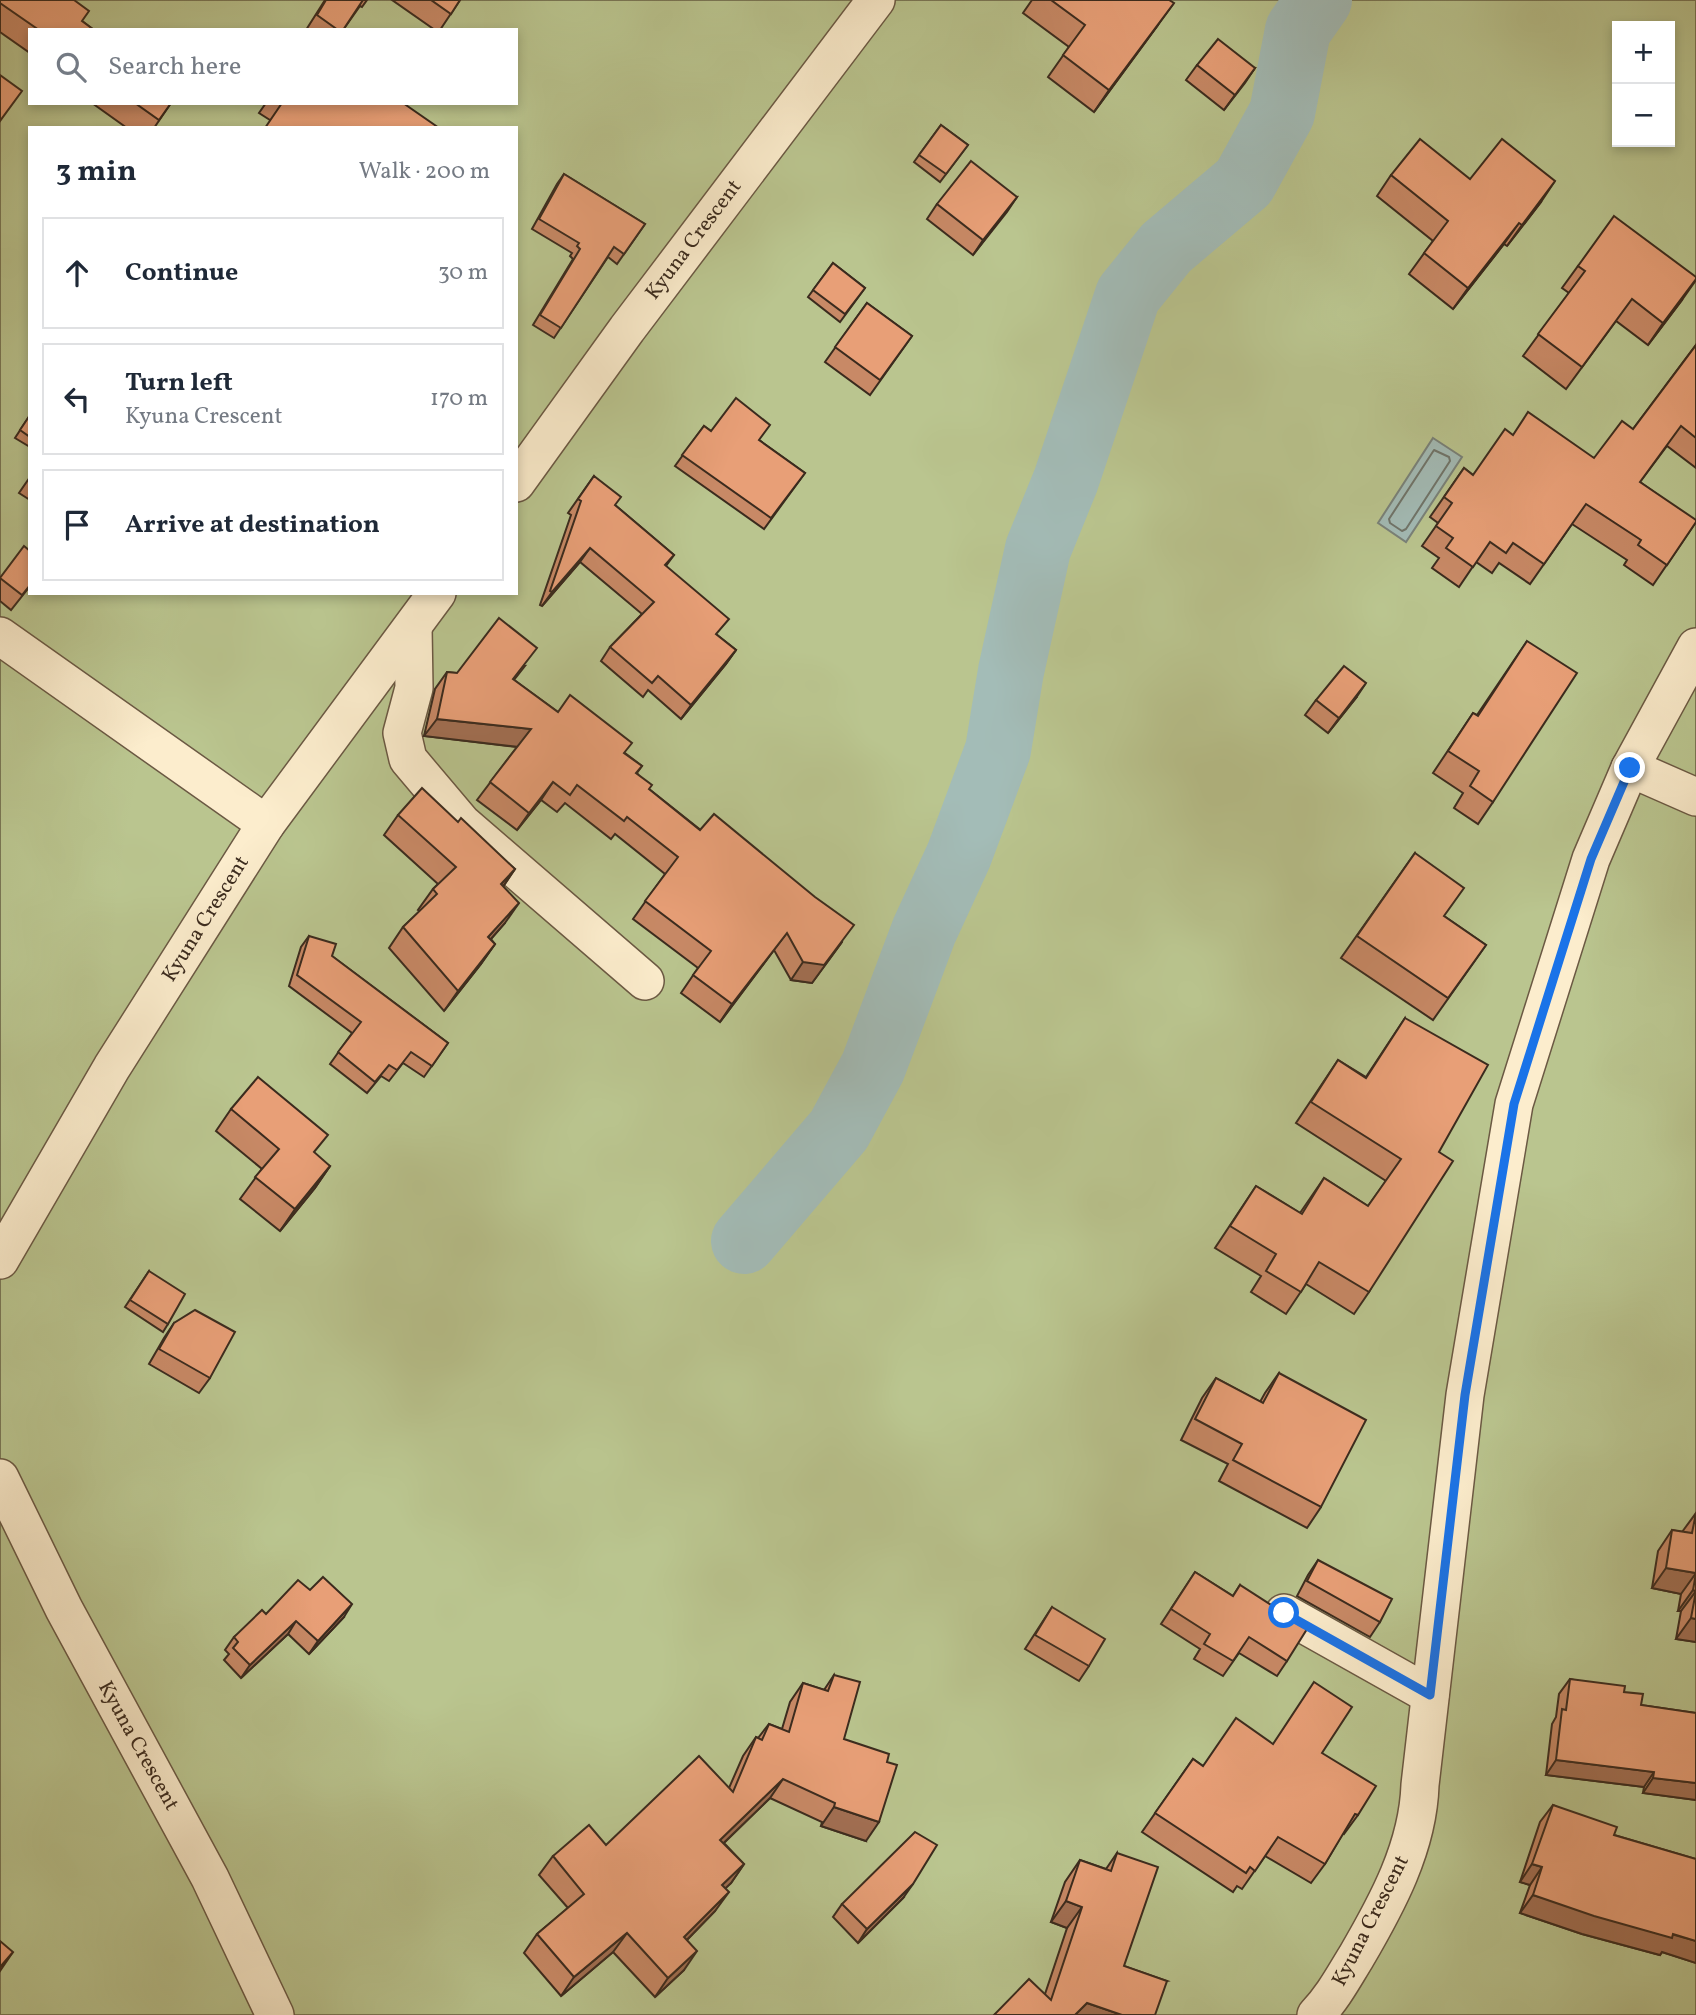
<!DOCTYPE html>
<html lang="en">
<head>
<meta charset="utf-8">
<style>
	:root { --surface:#fff; --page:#f6f6f7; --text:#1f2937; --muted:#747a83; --line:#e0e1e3 }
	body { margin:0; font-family:Vollkorn,serif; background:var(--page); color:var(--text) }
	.controls { position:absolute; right:21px; top:21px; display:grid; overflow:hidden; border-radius:0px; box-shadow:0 4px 10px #0003 }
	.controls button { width:63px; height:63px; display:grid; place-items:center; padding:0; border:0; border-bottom:2px solid var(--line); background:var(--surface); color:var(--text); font:35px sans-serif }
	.stop { position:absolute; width:21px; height:21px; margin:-16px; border:5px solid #1a73e8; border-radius:50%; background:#fff }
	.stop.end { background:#1a73e8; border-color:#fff; box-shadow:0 2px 7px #0008 }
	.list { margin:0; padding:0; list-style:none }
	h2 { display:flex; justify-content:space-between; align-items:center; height:91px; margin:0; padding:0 28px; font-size:30px }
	h2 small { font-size:23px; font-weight:400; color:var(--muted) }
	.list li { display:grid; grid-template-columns:46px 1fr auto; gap:21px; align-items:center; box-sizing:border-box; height:112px; margin:0 14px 14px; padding:0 14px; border:2px solid var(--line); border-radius:0px }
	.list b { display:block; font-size:26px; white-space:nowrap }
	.list p { margin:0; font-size:23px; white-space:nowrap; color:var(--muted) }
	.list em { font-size:23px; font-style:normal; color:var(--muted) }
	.icon { flex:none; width:38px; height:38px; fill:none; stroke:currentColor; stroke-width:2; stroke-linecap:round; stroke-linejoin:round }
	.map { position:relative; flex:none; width:1696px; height:2015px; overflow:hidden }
	.search { position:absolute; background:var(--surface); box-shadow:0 4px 10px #0003; left:28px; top:28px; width:490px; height:77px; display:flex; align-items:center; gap:18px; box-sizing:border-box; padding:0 24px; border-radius:0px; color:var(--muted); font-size:26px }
	.panel { position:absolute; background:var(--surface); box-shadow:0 4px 10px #0003; left:28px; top:126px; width:490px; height:469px; border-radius:0px }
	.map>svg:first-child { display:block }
	.green { fill:#bac58f; stroke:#7a7856; stroke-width:2; fill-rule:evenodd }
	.water { fill:#a3bcb7; stroke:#79827a; stroke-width:2 }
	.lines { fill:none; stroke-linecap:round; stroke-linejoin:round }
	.shore { stroke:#6f746a; stroke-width:2 }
	.river { stroke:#a3bcb7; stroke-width:66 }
	.street-casing { stroke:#6b5943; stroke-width:40 }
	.street { stroke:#fcedcd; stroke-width:37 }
	.wall { fill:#c88966; stroke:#3b2b1e; stroke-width:2 }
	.shaded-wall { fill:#a26f53; stroke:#3b2b1e; stroke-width:2 }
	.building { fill:#e89f77; stroke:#3b2b1e; stroke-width:2 }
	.route { stroke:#1a73e8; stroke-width:9 }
	.labels { text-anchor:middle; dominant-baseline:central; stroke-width:5; stroke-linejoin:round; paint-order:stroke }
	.street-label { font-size:21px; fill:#3b2b1e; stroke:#fcedcd }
</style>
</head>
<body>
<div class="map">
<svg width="1696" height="2015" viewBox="0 0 1696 2015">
	<rect width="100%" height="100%" fill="#fae4b2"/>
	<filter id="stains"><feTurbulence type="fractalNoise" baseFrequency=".00286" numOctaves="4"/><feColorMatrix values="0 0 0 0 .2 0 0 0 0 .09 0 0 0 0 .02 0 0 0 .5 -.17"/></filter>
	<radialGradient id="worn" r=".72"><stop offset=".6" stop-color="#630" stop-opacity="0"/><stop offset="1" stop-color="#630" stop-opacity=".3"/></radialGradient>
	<path class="green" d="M0 0H1696V2015H0ZM1617 26H1670V142H1617ZM30 30H516V103H30ZM30 128H516V593H30Z"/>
	<polygon class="water" points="1433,438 1462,457 1406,542 1378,523"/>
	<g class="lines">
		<polygon class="shore" points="1434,450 1449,457 1450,461 1406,529 1402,531 1390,523 1389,519"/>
		<polyline class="river" points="744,1241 839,1130 873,1067 924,931 959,855 998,750 1011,671 1038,549 1066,480 1128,295 1166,248 1244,182 1282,113 1298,30 1319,0"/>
		<defs>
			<g id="street">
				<polyline points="516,483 627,329 876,0"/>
				<polyline points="413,627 414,688 402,733 408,759 462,823 645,981"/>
				<polyline points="0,636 266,824"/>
				<polyline points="1630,768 1696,797"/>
				<polyline points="0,1260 112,1067 266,824 437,593"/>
				<polyline points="0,1478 64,1609 210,1878 275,2015"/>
				<polyline points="1284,1613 1430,1695"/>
				<path d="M1316 2015C1333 1997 1343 1978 1356 1957 1387 1904 1418 1847 1420 1785L1465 1395 1514 1104 1591 859 1630 768 1696 647"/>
			</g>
		</defs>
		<use href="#street" class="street-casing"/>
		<use href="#street" class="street"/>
	</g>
	<g class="wall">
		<polygon points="0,0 82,21 94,30 30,30 30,53 0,32"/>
		<polygon points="325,0 367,0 362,7 360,6 343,30 306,30"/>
		<polygon points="392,0 460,0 440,30 435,30"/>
		<polygon points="1032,0 1169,0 1158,25 1094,112 1048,77 1069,47 1023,13"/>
		<polygon points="1197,65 1255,68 1224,110 1186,80"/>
		<polygon points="92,103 171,103 154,128 127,128"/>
		<polygon points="266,103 403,103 270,120 259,113"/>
		<polygon points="941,125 968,145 940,182 914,162"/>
		<polygon points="564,174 645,224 617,264 608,257 554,338 533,325 573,259 570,256 572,253 532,229 557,184"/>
		<polygon points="1391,175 1470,179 1541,202 1507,246 1504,244 1453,309 1409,274 1433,241 1377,196"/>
		<polygon points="1017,197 973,255 927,219 937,204"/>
		<polygon points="833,263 865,288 840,322 808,297"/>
		<polygon points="1578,266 1682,300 1648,345 1616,321 1566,389 1523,356 1569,293 1562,288"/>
		<polygon points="867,303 912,336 870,395 825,362"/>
		<polygon points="1696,345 1696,468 1667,446 1640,482 1696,522 1653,585 1624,565 1627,560 1572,524 1530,584 1499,563 1492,573 1476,562 1459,587 1432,568 1439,558 1422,546 1438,523 1430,517 1464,468 1473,475 1513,435 1594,458 1633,429"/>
		<polygon points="30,415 30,447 15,438"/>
		<polygon points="704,426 711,431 759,440 805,473 764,529 675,466"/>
		<polygon points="594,476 615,505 674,555 666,566 717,635 736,650 726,664 681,719 648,690 643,697 601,661 610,647 642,614 580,562 542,606 540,605 571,515 568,513"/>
		<polygon points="30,477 30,500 19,493"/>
		<polygon points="0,578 30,586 11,610 0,601"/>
		<polygon points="1527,641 1493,802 1478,824 1454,808 1463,793 1433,773 1473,713 1477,715"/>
		<polygon points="525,666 514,680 558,712 625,753 642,766 637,773 649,789 842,942 812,983 791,980 774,950 720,1022 681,993 698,968 633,919 665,874 615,834 611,839 565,803 557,812 541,800 517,830 477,800 517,747 424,736 435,689 447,672 457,673"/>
		<polygon points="1356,698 1328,733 1305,715 1316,700"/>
		<polygon points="398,815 458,822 515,869 503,887 505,923 491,939 495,944 481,964 444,1011 389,948 403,927 420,911 418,910 433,889 438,884 384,835"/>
		<polygon points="1415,853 1444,916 1486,945 1433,1020 1341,958"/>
		<polygon points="309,936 332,956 448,1043 424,1077 403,1063 389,1081 381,1076 367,1093 330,1064 352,1033 289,986 301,947"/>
		<polygon points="1405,1018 1439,1152 1369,1292 1354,1314 1306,1284 1286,1314 1251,1292 1261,1276 1215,1248 1256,1186 1300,1213 1324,1178 1368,1206 1386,1181 1296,1123 1338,1060 1366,1077"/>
		<polygon points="231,1109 330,1166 315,1188 280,1231 240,1199 262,1169 216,1131"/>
		<polygon points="149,1271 168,1324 163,1332 125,1307"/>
		<polygon points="174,1323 210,1378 199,1393 149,1364 164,1338"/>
		<polygon points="1279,1373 1321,1507 1307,1528 1219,1481 1228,1464 1181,1440 1202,1398 1216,1378 1260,1402 1265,1393"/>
		<polygon points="1696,1513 1696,1642 1676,1639 1681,1611 1678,1611 1681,1594 1652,1588 1658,1551 1672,1530 1682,1532"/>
		<polygon points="1318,1560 1380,1622 1370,1637 1297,1596 1308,1575"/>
		<polygon points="1195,1572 1233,1596 1240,1585 1287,1661 1277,1676 1239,1653 1223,1676 1194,1659 1200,1649 1161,1624"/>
		<polygon points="310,1590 344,1617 309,1654 288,1634 241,1678 224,1660 229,1654 225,1650 234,1637 266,1614"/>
		<polygon points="1052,1607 1089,1666 1079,1681 1025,1649"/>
		<polygon points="834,1675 844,1739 866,1841 821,1826 822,1822 770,1798 724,1843 744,1864 731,1883 725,1888 715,1911 687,1940 684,1970 655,1997 613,1952 561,1996 524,1953 537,1934 568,1908 539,1875 553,1856 606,1845 729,1788 743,1756 756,1737 758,1738 769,1724 782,1729 790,1702 803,1683 824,1690"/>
		<polygon points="1570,1679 1624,1692 1641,1705 1696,1713 1696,1800 1643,1793 1644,1787 1546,1775 1552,1724 1556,1717 1559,1694"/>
		<polygon points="1272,1744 1322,1753 1358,1815 1344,1834 1343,1833 1325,1864 1311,1883 1265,1856 1242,1889 1237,1886 1233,1892 1142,1832 1193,1759 1203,1766"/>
		<polygon points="1553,1805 1614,1835 1696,1859 1696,1963 1662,1952 1660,1955 1582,1934 1520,1913 1530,1885 1520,1882 1540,1822"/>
		<polygon points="1117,1853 1124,1966 1167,1981 994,2015 1045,1994 1067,1928 1051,1922 1065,1882 1080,1860 1106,1869"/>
		<polygon points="903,1898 858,1943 833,1917 842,1904"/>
	</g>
	<g class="shaded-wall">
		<polygon points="1174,3 1158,25 1094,112 1109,90"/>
		<polygon points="1255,68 1245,83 1224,110 1235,95"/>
		<polygon points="1555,181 1541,202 1507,246 1522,225"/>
		<polygon points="1017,197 1007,212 973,255 983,240"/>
		<polygon points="1519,223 1504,244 1453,309 1468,288"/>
		<polygon points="1696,280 1682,300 1648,345 1663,323"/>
		<polygon points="590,548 580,562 542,606 552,592"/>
		<polygon points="736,650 726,664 681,719 691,705"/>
		<polygon points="1366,683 1356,698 1328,733 1339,718"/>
		<polygon points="437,719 531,729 519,747 424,736"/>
		<polygon points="553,782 541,800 517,830 529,813"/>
		<polygon points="515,869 501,889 501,884"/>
		<polygon points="519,903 505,923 474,958 488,937"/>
		<polygon points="787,933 774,950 720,1022 732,1004"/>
		<polygon points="842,942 812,983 791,980 803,962"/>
		<polygon points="495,944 481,964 444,1011 458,991"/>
		<polygon points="330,1166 315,1188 280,1231 295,1209"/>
		<polygon points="1666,1568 1696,1573 1681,1594 1652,1588"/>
		<polygon points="1693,1590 1696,1591 1681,1611 1678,1611"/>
		<polygon points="352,1604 344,1617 309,1654 318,1641"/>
		<polygon points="1691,1618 1696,1619 1696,1642 1676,1639"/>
		<polygon points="296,1621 288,1634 241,1678 250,1665"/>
		<polygon points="1556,1760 1654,1772 1644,1787 1546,1775"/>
		<polygon points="1653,1778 1696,1783 1696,1800 1643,1793"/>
		<polygon points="783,1779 770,1798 707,1859 720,1840"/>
		<polygon points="834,1807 879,1822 866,1841 821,1826"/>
		<polygon points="744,1864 731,1883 709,1904 722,1885"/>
		<polygon points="1532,1864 1542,1867 1530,1885 1520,1882"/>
		<polygon points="913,1884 903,1898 858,1943 867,1929"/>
		<polygon points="729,1892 715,1911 671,1956 684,1937"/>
		<polygon points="1533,1895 1696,1941 1696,1963 1662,1952 1660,1955 1582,1934 1520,1913"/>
		<polygon points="1066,1901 1082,1907 1067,1928 1051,1922"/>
		<polygon points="627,1933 613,1952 561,1996 574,1977"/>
		<polygon points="697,1951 684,1970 655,1997 668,1978"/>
		<polygon points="13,1952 0,1971 0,1967"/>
		<polygon points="1087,2003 1122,2015 1075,2015"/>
	</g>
	<g class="building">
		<polygon points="0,0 74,0 89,11 82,21 94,30 39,30 0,3"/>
		<polygon points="326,0 363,0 343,30 338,30 317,15"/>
		<polygon points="431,0 460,0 451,14"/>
		<polygon points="1051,0 1169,0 1174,3 1109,90 1063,55 1085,25"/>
		<polygon points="1218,39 1255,68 1235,95 1197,65"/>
		<polygon points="0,75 22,91 0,121"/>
		<polygon points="135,103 171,103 159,120"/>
		<polygon points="282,103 403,103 439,128 265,128"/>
		<polygon points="941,125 968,145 946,174 919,155"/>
		<polygon points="1420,139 1470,179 1502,139 1555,181 1522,225 1519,223 1468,288 1424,253 1448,221 1391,175"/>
		<polygon points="971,161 1017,197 983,240 937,204"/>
		<polygon points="564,174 645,224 624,254 614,247 561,328 540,315 580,249 577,246 579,243 539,219"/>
		<polygon points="1614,216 1696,277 1696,279 1663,323 1632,299 1582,367 1538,334 1585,271 1578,266"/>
		<polygon points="833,263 865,288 845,314 813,290"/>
		<polygon points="867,303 912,336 880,380 835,347"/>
		<polygon points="1696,345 1696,438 1681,426 1640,482 1696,520 1696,522 1667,565 1638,545 1641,540 1586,504 1544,564 1513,543 1506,553 1490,542 1473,567 1446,548 1453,538 1436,526 1452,503 1444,497 1464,468 1473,475 1505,429 1513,435 1528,412 1594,458 1622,421 1633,429"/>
		<polygon points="736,398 770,425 759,440 805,473 771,518 682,455 704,426 711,431"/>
		<polygon points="30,415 30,437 20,430"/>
		<polygon points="594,476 621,497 615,505 674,555 665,565 729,619 716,634 736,650 691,705 658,676 652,683 610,647 654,602 590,548 552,592 550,591 581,501 578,499"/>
		<polygon points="24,546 30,551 30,585 22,595 0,578"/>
		<polygon points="499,618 537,648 513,679 558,712 570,695 632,743 624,753 642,766 636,773 652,785 649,789 700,830 714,814 815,897 854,925 824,965 803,962 787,933 732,1004 693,975 711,951 645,901 678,857 627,817 624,821 577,785 570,795 553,782 529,813 490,782 531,729 437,719 447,672 457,673"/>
		<polygon points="1527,641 1577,673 1493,802 1470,786 1479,771 1448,751 1473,713 1478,716"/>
		<polygon points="1344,666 1366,683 1339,718 1316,700"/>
		<polygon points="422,788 458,822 461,818 515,869 501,884 519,903 488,937 495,944 458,991 403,927 437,894 433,889 456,867 398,815"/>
		<polygon points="1415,853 1464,888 1444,916 1486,945 1448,998 1357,936"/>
		<polygon points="309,936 336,944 332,956 448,1043 432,1066 411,1052 397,1070 389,1065 375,1082 338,1052 361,1022 297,975"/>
		<polygon points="1405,1018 1488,1065 1439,1152 1453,1161 1369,1292 1319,1262 1301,1292 1266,1271 1276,1254 1230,1226 1256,1186 1302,1214 1324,1178 1368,1206 1401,1159 1311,1102 1338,1060 1366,1078"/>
		<polygon points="258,1077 328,1135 314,1152 330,1166 295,1209 255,1177 279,1149 231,1109"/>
		<polygon points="149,1271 185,1294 168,1324 130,1300"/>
		<polygon points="195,1310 235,1332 210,1378 159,1349 174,1323"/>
		<polygon points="1279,1373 1366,1420 1321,1507 1233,1460 1242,1444 1195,1419 1216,1378 1263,1403"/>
		<polygon points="1696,1513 1696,1619 1691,1618 1696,1591 1693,1590 1696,1573 1666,1568 1672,1530 1692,1533"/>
		<polygon points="1318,1560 1392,1599 1380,1622 1307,1581"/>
		<polygon points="1195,1572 1233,1596 1240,1585 1276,1608 1284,1616 1307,1629 1287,1661 1249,1637 1233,1661 1204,1644 1210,1634 1171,1609"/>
		<polygon points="323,1577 352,1604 318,1641 296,1621 250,1665 233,1648 238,1642 234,1637 262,1610 266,1614 298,1580 310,1590"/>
		<polygon points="1052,1607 1105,1639 1089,1666 1035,1635"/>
		<polygon points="834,1675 860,1682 844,1739 889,1754 887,1762 897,1765 879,1822 834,1807 835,1803 783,1779 720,1840 744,1864 722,1885 729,1892 684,1937 697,1951 668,1978 627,1933 574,1977 537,1934 584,1894 553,1856 589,1825 606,1845 699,1756 733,1792 756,1737 762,1740 769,1724 789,1732 803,1683 828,1691"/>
		<polygon points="1570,1679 1625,1686 1624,1692 1643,1694 1641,1705 1696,1713 1696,1783 1653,1778 1654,1772 1556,1760 1562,1709 1566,1710"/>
		<polygon points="1314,1682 1352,1707 1322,1753 1376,1786 1358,1815 1355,1814 1325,1864 1278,1837 1255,1871 1250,1867 1246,1873 1155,1813 1193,1759 1203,1766 1236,1718 1273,1744"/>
		<polygon points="1553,1805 1617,1827 1614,1835 1696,1859 1696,1941 1673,1934 1672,1938 1594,1916 1533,1895 1542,1867 1532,1864"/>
		<polygon points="915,1832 937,1845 913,1884 867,1929 842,1904"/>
		<polygon points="1117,1853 1158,1867 1124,1966 1167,1981 1155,2015 1122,2015 1087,2003 1075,2015 994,2015 1029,1979 1051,2000 1082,1907 1066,1901 1080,1860 1111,1871"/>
		<polygon points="0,1941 13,1952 0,1967"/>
	</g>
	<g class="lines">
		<polyline class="route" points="1284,1613 1430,1695 1465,1395 1514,1104 1591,859 1630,768"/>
	</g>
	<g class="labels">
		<g class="street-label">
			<text transform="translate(694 240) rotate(-53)">Kyuna Crescent</text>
			<text transform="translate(206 919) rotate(-58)">Kyuna Crescent</text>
			<text transform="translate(138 1746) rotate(61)">Kyuna Crescent</text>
			<text transform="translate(1371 1921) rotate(-63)">Kyuna Crescent</text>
		</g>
	</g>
	<rect width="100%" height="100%" filter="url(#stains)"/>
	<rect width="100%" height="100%" fill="url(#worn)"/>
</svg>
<div class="controls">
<button>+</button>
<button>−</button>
</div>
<div class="stop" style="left:1284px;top:1613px"></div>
<div class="stop end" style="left:1630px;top:768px"></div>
<div class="search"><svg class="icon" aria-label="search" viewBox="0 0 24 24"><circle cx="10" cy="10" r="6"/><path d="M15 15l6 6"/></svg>Search here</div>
<section class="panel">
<h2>3 min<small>Walk · 200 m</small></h2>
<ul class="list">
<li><svg class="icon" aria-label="ahead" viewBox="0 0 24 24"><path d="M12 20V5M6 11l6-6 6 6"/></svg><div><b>Continue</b></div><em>30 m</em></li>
<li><svg class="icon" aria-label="left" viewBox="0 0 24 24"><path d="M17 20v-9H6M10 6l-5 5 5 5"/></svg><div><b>Turn left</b><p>Kyuna Crescent</p></div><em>170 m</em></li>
<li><svg class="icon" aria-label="arrive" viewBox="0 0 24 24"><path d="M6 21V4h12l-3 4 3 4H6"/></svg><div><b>Arrive at destination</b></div></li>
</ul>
</section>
</div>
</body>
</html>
